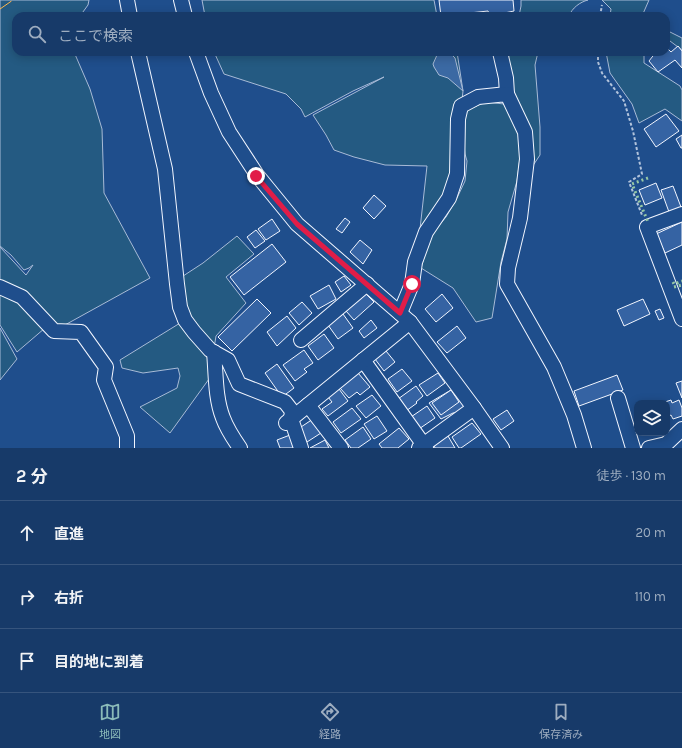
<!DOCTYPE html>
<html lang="ja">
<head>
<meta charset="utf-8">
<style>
	:root { --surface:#173a69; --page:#20416f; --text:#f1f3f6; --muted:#9eadc0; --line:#36547d; --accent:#8bbbb9 }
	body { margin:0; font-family:Karla,"Noto Sans JP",sans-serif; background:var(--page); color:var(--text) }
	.controls { position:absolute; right:12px; bottom:12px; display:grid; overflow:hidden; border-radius:8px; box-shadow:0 2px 10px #0003 }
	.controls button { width:36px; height:36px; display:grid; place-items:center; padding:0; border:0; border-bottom:1px solid var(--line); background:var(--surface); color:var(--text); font:20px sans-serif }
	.stop { position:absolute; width:12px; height:12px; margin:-9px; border:3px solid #e11d48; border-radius:50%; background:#fff }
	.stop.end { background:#e11d48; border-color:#fff; box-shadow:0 1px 4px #0008 }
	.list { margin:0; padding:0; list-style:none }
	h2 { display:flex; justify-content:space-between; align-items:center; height:52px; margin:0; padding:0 16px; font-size:17px }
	h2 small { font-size:13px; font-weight:400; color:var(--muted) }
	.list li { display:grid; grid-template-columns:26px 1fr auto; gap:12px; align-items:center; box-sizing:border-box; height:64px; padding:0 16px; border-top:1px solid var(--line) }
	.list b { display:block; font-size:15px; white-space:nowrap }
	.list em { font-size:13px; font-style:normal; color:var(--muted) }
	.icon { flex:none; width:22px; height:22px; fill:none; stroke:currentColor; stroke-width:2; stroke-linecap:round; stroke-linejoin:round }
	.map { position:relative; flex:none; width:682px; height:448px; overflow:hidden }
	.search { position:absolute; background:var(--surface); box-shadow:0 2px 10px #0003; left:12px; right:12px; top:12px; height:44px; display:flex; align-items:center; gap:10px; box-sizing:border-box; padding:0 14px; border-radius:12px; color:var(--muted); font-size:15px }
	.sheet { height:244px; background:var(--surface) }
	nav { display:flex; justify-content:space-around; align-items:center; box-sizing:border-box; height:56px; border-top:1px solid var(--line); background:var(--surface); font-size:11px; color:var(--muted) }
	nav a { display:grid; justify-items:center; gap:2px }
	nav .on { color:var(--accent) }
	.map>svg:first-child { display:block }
	.green { fill:#245a82; stroke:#a8bbd7 }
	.water { fill:#3b69a3; stroke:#a8bbd7 }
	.building { fill:#3563a3; stroke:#f2f6ff }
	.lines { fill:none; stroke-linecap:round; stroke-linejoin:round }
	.minor-casing { stroke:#f2f6ff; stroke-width:16 }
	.path { stroke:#b3c4dc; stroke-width:2; stroke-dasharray:3 2; stroke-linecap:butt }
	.minor { stroke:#1f4e8c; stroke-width:14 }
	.hedge { stroke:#97c8a6; stroke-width:3; stroke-dasharray:2 3; stroke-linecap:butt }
	.power { stroke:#ffb74d; stroke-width:1; stroke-dasharray:14 3 2 3; stroke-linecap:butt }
	.route { stroke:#e11d48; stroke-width:5 }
</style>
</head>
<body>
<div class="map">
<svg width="682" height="448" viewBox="0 0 682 448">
	<rect width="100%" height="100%" fill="#1f4e8c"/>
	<g class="green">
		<polygon points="0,0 89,0 88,5 80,16 16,16 16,52 74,52 90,89 102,129 104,193 150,278 54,331 45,328 17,352 0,325 0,247 26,275 33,265 29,268 24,270 11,255 0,246"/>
		<polygon points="202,0 434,0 437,16 205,16"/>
		<path d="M521 0H588C580 2 572 8 569 16H519L521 6Z"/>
		<polygon points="602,0 649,0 642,16 610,16 611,9"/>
		<polygon points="666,30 682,38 682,50 670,41 666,42"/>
		<polygon points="214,52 457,52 463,91 453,181 419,238 427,166 385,165 354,157 334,150 326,135 313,115 384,77 353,91 305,117 301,109 286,94 224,74"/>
		<path d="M510 52H538L535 65 540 127V155L532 167C521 135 498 85 510 52Z"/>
		<polygon points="606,52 644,52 644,63 680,86 682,90 682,121 665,109 639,123 632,104 610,73"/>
		<polygon points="486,102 504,104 518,130 521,150 517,181 508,212 507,239 501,262 492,318 476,322 453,288 421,268 430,236 446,217 457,198 465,181 467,161 465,154 462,125 465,114 469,109"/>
		<polygon points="237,236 254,254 226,277 246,303 216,336 209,379 170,433 140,407 177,388 180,376 178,368 143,373 122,368 120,360 185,320 177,280 203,263"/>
		<polygon points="0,328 17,359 0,380"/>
	</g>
	<polygon class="water" points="443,52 449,52 455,58 463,91 448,78 439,75 434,67 433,64 437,55"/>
	<g class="building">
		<polygon points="439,0 513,0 514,11 490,16 488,11 441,16"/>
		<polygon points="678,46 682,51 682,68 675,60 658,72 649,61 656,52 666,52 666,47 671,52"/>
		<polygon points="666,114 679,131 656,147 644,129"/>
		<polygon points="682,135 682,148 681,148 676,139"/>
		<polygon points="656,183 662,198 645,205 639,190"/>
		<polygon points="673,186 681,207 669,212 661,190"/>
		<polygon points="374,195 386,206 374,219 363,208"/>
		<polygon points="345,218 350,222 342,233 336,229"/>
		<polygon points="272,219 280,231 266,240 258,229"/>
		<polygon points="682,222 682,245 665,253 656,234"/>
		<polygon points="256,230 265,241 255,248 247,237"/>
		<polygon points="360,240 372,250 363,264 350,252"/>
		<polygon points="272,244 286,262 244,295 230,277"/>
		<polygon points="344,276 351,285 341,292 335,282"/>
		<polygon points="329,285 336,299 318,309 310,296"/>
		<polygon points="366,294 374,302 354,320 346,311"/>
		<polygon points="442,294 453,308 436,322 425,309"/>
		<polygon points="257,299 271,313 232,351 218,337"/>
		<polygon points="643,299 650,314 624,326 617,310"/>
		<polygon points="302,302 312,313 299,325 289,313"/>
		<polygon points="660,309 664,318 659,320 655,311"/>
		<polygon points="343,314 353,328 338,339 328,325"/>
		<polygon points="287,316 296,328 277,346 267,332"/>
		<polygon points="371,320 377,328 364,338 359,331"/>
		<polygon points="457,326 466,338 447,353 437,342"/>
		<polygon points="324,334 334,348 318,360 308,346"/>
		<polygon points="304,350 313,363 304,369 307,372 295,381 283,365"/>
		<polygon points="386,351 395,362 384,371 375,359"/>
		<polygon points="277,364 294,388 282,397 265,373"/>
		<polygon points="402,369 412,381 397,392 388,379"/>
		<polygon points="358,373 370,387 360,395 357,392 349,398 340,388"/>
		<polygon points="438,373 445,383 427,396 419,385"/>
		<polygon points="617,375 623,390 579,406 574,391"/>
		<polygon points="682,381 682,398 676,383"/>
		<polygon points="416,386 423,396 416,402 417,403 406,411 398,399"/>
		<polygon points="339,389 348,401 328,416 322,409 332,402 328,397"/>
		<polygon points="451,390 464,406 462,412 453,413 441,419 429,403"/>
		<polygon points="451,390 459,402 441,415 432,403"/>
		<polygon points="372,395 381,406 366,418 356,406"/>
		<polygon points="671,400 672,403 679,400 682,408 682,416 673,419 671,415 667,417 667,403 662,403"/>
		<polygon points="427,406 435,418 416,431 408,419"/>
		<polygon points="352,408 361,419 341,433 333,422"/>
		<polygon points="507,410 514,421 501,430 493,419"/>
		<polygon points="377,416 387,431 374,439 364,424"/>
		<polygon points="313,419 321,433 307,442 298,429"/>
		<polygon points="472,423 481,434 461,448 459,448 452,437"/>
		<polygon points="363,427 371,439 358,448 351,448 345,440"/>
		<polygon points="399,428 409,439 398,448 382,448 379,444"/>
		<polygon points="290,435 295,448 280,448 277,440"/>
		<polygon points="448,436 455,448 435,448 433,444"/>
		<polygon points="325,440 329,448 310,448"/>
	</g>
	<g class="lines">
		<defs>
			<g id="minor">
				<polyline points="127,0 130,16"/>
				<polyline points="181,0 185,16"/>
				<polyline points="138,52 165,169 177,284 180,307 185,320 194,332 210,350 228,360 239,384 285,402 292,411 291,419 301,448"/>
				<polyline points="196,52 211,93 229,132 257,175 297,224 410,322 474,408 502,448"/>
				<polyline points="500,52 506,78 507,94"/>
				<polyline points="682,214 647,227 682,319"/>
				<polyline points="0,287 22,297 54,331 81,332 106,367 104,380 127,436 127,448"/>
				<polyline points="400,313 412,284 415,262 426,232 449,198 457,174 458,119 461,106 478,97 507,94 525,132 527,159 520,218 508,268 507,284 554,367 574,415 584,448"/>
				<polyline points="301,340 367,284"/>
				<path d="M214 352C216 373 215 398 223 418 227 429 233 438 240 448"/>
				<polyline points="363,360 426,448"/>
				<polyline points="618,398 633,448"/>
				<polyline points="308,405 341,448"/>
				<polyline points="286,423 410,322"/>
				<polyline points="419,448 474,408"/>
				<polyline points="649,448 666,444 682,429"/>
			</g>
		</defs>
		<use href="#minor" class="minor-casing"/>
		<g class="path">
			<polyline points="600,16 602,5"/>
			<polyline points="598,52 598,62 602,73 624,101 633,131 642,174 629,182 642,215"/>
		</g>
		<use href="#minor" class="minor"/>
		<g class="hedge">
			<polyline points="648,178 632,184 648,222"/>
			<polyline points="673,282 674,284 682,281"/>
			<polyline points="674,287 682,285"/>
		</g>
		<polyline class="power" points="0,9 13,0"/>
	</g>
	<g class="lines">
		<polyline class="route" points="256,176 297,224 400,313 412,284"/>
	</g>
</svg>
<div class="controls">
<button><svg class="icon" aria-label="layers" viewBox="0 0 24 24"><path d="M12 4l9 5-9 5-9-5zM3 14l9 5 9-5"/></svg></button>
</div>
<div class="stop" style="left:412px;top:284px"></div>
<div class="stop end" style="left:256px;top:176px"></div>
<div class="search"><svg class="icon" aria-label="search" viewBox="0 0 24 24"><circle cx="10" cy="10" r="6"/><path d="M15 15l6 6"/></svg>ここで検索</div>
</div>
<section class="sheet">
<h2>2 分<small>徒歩 · 130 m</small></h2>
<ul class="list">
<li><svg class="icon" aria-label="ahead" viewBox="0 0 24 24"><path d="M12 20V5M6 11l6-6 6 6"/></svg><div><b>直進</b></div><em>20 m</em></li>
<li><svg class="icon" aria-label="right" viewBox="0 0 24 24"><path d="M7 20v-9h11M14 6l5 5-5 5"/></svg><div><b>右折</b></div><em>110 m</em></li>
<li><svg class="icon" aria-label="arrive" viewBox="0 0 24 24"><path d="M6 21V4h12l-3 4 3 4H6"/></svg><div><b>目的地に到着</b></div></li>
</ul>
</section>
<nav>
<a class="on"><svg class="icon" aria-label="map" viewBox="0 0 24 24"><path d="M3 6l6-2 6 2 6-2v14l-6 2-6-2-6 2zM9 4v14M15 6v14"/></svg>地図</a>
<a><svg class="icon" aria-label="directions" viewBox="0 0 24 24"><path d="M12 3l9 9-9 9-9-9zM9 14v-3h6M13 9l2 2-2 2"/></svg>経路</a>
<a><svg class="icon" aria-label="saved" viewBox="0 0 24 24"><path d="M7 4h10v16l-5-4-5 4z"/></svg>保存済み</a>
</nav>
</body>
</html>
